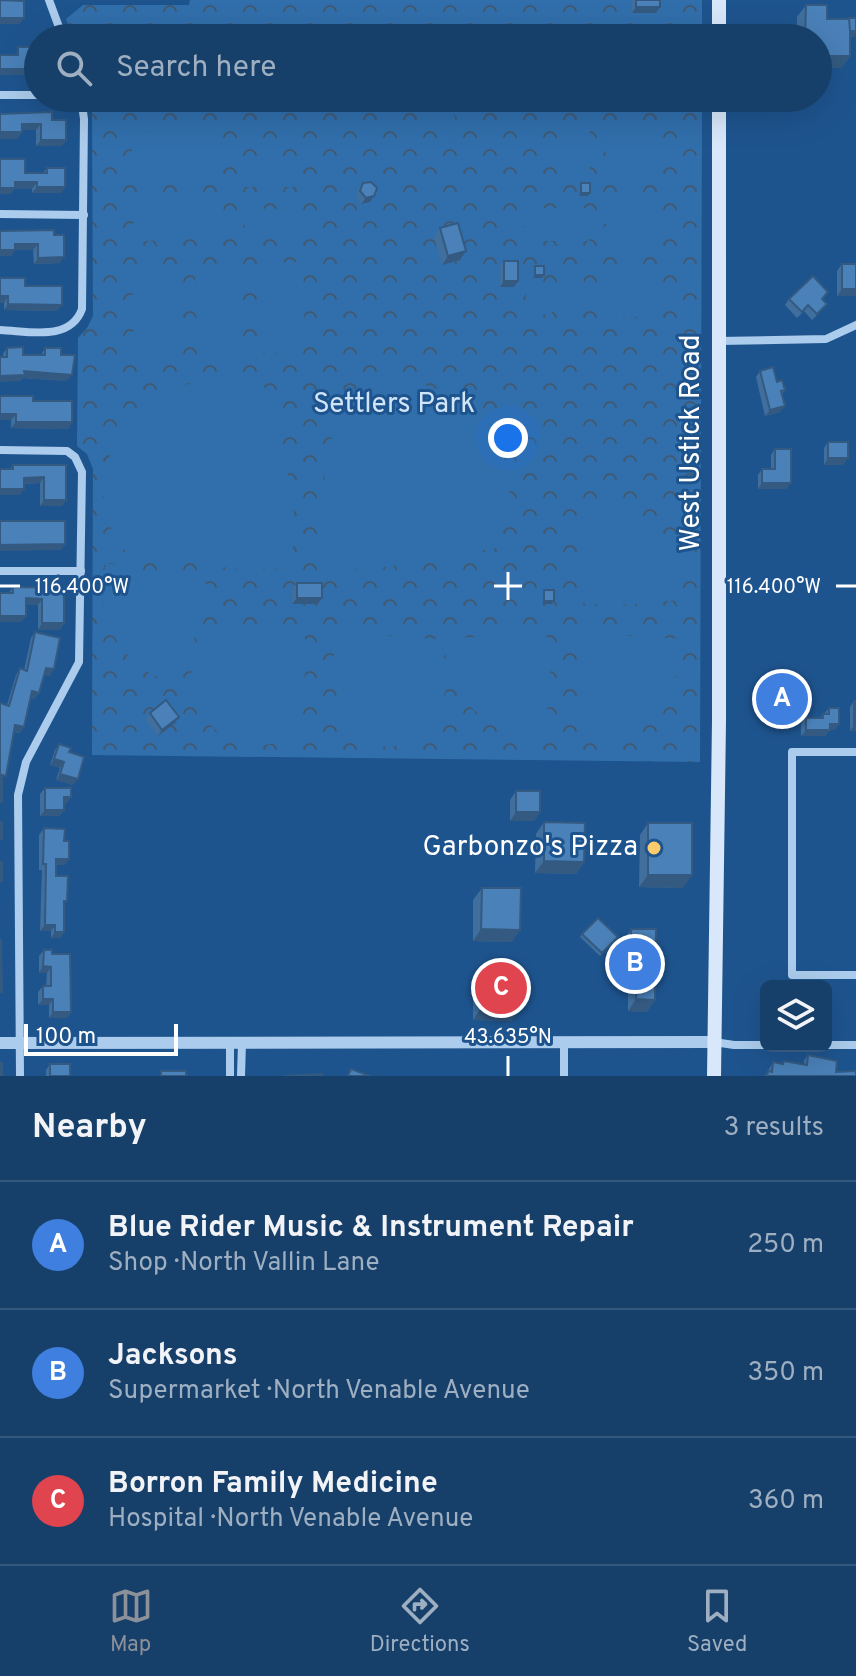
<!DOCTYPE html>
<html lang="en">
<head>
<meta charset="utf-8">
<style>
	:root { --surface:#163f6a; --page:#234a72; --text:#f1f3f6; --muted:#9eafc1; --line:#35587e; --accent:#8c9099 }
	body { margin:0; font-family:Overpass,sans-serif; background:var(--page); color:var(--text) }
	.controls { position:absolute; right:24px; bottom:24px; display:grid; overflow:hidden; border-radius:12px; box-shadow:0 8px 32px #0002 }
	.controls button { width:72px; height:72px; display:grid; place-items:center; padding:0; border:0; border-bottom:2px solid var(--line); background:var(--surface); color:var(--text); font:40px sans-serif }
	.scale { position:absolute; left:24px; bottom:20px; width:154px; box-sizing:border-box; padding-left:8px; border:4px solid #fff; border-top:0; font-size:22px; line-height:28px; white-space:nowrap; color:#fff; -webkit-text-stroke:6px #1e548e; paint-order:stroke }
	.you { position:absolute; left:508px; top:438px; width:28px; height:28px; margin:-20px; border:6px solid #fff; border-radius:50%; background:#1a73e8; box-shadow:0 0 0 12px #1a73e833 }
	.badge { display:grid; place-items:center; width:52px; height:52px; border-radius:50%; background:var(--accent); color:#fff; font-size:26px; font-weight:700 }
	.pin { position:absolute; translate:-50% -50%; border:4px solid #fff; box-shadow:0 2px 8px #0006 }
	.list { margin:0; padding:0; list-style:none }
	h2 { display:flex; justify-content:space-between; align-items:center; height:104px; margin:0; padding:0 32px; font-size:34px }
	h2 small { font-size:26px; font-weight:400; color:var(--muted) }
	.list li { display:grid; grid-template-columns:52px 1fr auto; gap:24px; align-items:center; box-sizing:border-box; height:128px; padding:0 32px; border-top:2px solid var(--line) }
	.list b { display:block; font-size:30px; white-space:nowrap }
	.list p { margin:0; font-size:26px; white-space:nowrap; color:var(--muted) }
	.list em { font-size:26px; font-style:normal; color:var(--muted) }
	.icon { flex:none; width:44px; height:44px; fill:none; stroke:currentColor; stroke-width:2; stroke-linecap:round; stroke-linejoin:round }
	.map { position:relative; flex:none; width:856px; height:1076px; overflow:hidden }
	.search { position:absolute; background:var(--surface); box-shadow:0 8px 32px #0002; left:24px; right:24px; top:24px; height:88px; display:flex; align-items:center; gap:20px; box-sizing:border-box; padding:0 28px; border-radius:44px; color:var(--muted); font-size:30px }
	.sheet { height:488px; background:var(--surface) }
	nav { display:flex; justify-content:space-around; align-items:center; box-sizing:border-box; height:112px; border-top:2px solid var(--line); background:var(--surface); font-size:22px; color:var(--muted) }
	nav a { display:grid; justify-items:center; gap:4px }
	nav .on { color:var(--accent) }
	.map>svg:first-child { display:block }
	.park { fill:url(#park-crowns) }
	.garden { fill:#316fac }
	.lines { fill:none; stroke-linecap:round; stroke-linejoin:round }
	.minor { stroke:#accced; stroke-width:8 }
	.tertiary { stroke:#accced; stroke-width:12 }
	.secondary { stroke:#d8e8fa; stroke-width:14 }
	.wall { fill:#406f9e }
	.shaded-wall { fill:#345a81 }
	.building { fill:#4a81b8; stroke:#345a81; stroke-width:2 }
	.ticks { fill:none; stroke:#fff; stroke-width:3 }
	.poi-dot { fill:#fccb6b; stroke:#1e548e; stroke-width:3 }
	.labels { text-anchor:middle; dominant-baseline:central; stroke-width:6; stroke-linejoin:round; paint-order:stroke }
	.park-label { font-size:28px; fill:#d1e5f9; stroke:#1e548e }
	.street-label { font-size:28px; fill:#fff; stroke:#1e548e }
	.poi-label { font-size:28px; fill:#fff; stroke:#1e548e; text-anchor:end }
	.ticks-label { font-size:20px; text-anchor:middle; fill:#fff; stroke:#1e548e; stroke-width:6; stroke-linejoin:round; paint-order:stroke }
</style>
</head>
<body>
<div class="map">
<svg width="856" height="1076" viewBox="0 0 856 1076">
	<defs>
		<pattern id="park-crowns" width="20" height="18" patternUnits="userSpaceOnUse" patternTransform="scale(2)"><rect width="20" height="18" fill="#316fac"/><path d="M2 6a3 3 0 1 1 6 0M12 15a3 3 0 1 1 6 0" fill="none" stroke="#415a72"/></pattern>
	</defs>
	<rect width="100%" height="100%" fill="#1e548e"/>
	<g class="park">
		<polygon points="190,0 702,0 702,38 73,38 66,19 83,5 189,5"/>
		<polygon points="92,98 702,98 700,762 92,755 93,469 87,454 77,446 78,338 87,328 93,316"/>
	</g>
	<g class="garden">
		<path d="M430 98C462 100 464 140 437 153 442 132 425 119 430 98Z"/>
		<polygon points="213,129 213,131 222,131 223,174 143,177 132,175 132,132"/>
		<polygon points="561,131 590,131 590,173 587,176 561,176"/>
		<polygon points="607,131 659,131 662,134 659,184 607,184 605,133"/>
		<rect x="244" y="159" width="57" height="28"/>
		<polygon points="213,193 223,195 224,238 144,241 134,239 133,196"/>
		<polygon points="607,198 659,199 662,201 659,252 606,251 604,227 607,225 604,222"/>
		<rect x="524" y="208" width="65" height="33"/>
		<polygon points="244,209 301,209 301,237 245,237"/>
		<polygon points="303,262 305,343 303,353 261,353 258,273 261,272 260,263"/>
		<polygon points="239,263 242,344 240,344 240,354 198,354 195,273 197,264"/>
		<polygon points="134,264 176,264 179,344 177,345 177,354 134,355 132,274"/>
		<polygon points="608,264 657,265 661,270 661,288 658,291 661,294 661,313 656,317 608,317 603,312 603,294 606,291 603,287 603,269"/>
		<rect x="558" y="266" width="26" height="46"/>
		<rect x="526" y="287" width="26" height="28"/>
		<path d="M206 380 238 381 273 390 294 508 293 552 276 569H234L114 548C115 533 105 517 104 500 101 437 146 390 206 380Z"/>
		<path d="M398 380C461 386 513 431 509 499 508 516 497 532 497 548L380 568 334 570 316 550 319 509 340 391 347 392 368 384Z"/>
		<path d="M584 499C641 498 684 542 681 600L618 605 585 604 578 597Z"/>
		<path d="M106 563 205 582C213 604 185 661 176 684 122 669 92 618 106 563Z"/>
		<path d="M270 632H300L305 637V672L299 733C232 774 163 704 203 637Z"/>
		<path d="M340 632 436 639 446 661V639L544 632C558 650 546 715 544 739 495 738 464 710 448 667 448 730 399 768 339 735L333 639Z"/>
		<path d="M585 633 683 639C682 696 641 739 584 740L577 639Z"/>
	</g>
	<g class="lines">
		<g class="minor">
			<polyline points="49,0 63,38"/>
			<polyline points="0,95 38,95"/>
			<polyline points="0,214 84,215"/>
			<path d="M0 330C29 331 70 342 82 309L84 119 81 98"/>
			<polyline points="718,341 826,339 856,325"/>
			<polyline points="0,450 67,451 75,457 82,472 79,662 26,762 18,795 20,1076"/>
			<polyline points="0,571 81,571"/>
			<polyline points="856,752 792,752 792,975 856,975"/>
			<polyline points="714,1042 734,1045 766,1045"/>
			<polyline points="826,1045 856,1045"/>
			<polyline points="230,1076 230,1043"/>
			<polyline points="241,1076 242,1043"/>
			<polyline points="564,1076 564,1041"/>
		</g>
		<polyline class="tertiary" points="0,1043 714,1042"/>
		<g class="secondary">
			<polyline points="719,38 719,0"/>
			<polyline points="714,1076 719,721 719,98"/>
		</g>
	</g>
	<g class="wall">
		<polygon points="632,0 660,0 656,13 632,13"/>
		<polygon points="806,5 827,19 848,19 849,18 855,37 850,37 850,56 841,68 828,68 819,85 818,85 818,38 797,38 797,17"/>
		<polygon points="0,114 52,120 66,140 62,146 36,146 36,130 22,130 17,139 0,139"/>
		<polygon points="47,168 65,187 61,193 32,193 32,189 15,188 11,194 25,173 43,173"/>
		<polygon points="363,183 370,202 361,204 356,197 358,189"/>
		<polygon points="440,228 466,251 460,260 442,265 434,237"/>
		<polygon points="0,231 54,235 60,263 34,264 33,250 15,250 11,256"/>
		<polygon points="504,261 518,281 514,287 500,287 500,267"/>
		<polygon points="842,264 856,296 837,296 837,271"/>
		<polygon points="0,278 25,286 57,311 4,310 4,303 0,303"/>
		<polygon points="789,299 823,300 822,310 812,320 804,311 797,318 785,305"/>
		<polygon points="7,348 23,355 41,355 45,348 61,355 67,381 23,378 20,381 3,357 3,354"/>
		<polygon points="760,371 777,382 785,390 782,394 780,412 765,416 756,377"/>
		<polygon points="33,401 72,422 68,429 11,428 11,420 0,420"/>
		<polygon points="828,442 843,465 824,465 824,448"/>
		<polygon points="775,449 787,489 758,489 758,475 762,469 771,469 771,455"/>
		<polygon points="13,465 66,465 66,500 62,506 40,506 40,483 24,484 20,495 10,469"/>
		<polygon points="297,583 322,598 318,604 292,604 292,589"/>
		<polygon points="13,587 64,588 64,623 60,630 38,630 38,605 26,604 26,616 21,622 9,593"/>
		<polygon points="35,632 50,676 44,674 39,693 34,699 30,698 24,727 20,733 14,732 2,781 7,705 16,675 20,668 24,670 31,638"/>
		<polygon points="775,674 798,713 794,719 779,719 779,694 771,693 771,680"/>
		<polygon points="854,701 856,731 850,731 850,707"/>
		<polygon points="829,708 839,724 834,730 829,730 825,736 801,736 801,724 806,718 820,718"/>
		<polygon points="150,713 175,723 158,736 145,719"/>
		<polygon points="59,744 69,752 73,785 56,780 60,768 50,765 55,750"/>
		<polygon points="45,788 71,797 66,804 64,804 64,810 59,816 40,816 40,794"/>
		<polygon points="516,791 540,812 534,821 510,821 510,800"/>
		<polygon points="544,822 584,862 576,874 535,873 536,834"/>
		<polygon points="648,823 683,888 639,887 640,835"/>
		<polygon points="44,828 65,865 56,865 56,876 64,905 64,932 60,938 51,938 51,931 40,931 42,870 39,870 39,835"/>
		<polygon points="482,888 512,942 473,941 473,900"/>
		<polygon points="631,929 647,1012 628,1011 628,986 622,986 623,941"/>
		<polygon points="582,934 618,937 600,956 580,937"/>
		<polygon points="44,950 52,954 71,1012 67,1018 49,1018 49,1005 38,1005 38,992 43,986 46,986 47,973 39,973 39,956"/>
		<polygon points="481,966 512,1021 473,1020 473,979"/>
		<polygon points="808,1055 836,1072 856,1076 765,1076 773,1062 782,1064 784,1061 804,1065 804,1060"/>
		<polygon points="50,1064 70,1076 46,1076 46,1070"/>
	</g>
	<g class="shaded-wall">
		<polygon points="636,7 660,7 656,13 632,13"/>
		<polygon points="0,18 24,18 20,24 0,24"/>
		<polygon points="848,31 856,31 855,37 844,37"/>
		<polygon points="828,56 850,56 841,68 820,68"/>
		<polygon points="0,69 38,69 38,71 35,75 0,75"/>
		<polygon points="818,73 828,73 819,85 818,85"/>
		<polygon points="22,124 41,124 36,130 17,130"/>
		<polygon points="0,132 22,132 17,139 0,139"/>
		<polygon points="41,140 66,140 62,146 36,146"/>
		<polygon points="15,182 37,182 32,189 15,188 11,194 0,194 0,188"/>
		<polygon points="37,187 65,187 61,193 32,193"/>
		<polygon points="581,193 590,193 588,196 579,196"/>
		<polygon points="374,196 370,202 361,204 366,198"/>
		<polygon points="15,244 38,244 33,250 11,250"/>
		<polygon points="0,250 15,250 11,256 0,256"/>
		<polygon points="466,251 460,260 442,265 448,256"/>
		<polygon points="64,257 60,263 34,264 38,258"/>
		<polygon points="535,275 544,275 542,278 533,278"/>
		<polygon points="504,281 518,281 514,287 500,287"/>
		<polygon points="842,289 856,289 856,296 837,296"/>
		<polygon points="0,296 8,296 4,303 0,303"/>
		<polygon points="8,304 62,305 57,311 4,310"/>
		<polygon points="24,371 72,375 67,381 23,378 20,381 0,382 0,376"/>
		<polygon points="785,406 780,412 765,416 770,410"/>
		<polygon points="0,414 16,414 11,420 0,420"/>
		<polygon points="16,422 72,422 68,429 11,428"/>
		<polygon points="828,458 848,458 843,465 824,465"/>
		<polygon points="44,477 40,483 20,484 24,478"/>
		<polygon points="762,483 791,483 787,489 758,489"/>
		<polygon points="0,489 24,489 20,495 0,495"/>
		<polygon points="44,500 66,500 62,506 40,506"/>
		<polygon points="65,544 61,550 0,551 0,545"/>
		<polygon points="26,598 42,599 38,605 21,604"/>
		<polygon points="297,598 322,598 318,604 292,604"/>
		<polygon points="544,601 554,601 552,604 542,604"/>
		<polygon points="0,616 26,616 21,622 0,622"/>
		<polygon points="42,623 64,623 60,630 38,630"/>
		<polygon points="46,668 54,669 50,676 41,674"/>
		<polygon points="775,687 784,687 779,694 771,693"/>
		<polygon points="32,691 39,693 34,699 27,697"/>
		<polygon points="783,712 798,713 794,719 779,719"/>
		<polygon points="179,717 175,723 158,736 162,730"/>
		<polygon points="830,724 839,724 834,730 829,730 825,736 801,736 806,730"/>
		<polygon points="15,725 24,727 20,733 11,731"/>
		<polygon points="854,725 856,725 856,731 850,731"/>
		<polygon points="54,759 64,762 60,768 50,765"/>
		<polygon points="60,774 78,779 73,785 56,780"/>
		<polygon points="64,797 71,797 66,804 59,804"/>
		<polygon points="45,810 64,810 59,816 40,816"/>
		<polygon points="516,812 540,812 534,821 510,821"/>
		<polygon points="56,859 69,859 65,865 52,865"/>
		<polygon points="544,861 584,862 576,874 535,873"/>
		<polygon points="648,875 692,875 683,888 639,887"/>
		<polygon points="45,925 55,925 51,931 40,931"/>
		<polygon points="481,929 520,930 512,942 473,941"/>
		<polygon points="55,932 64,932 60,938 51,938"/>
		<polygon points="43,966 51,967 47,973 39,973"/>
		<polygon points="631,974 637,974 628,986 622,986"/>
		<polygon points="43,999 53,999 49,1005 38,1005"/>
		<polygon points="636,999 655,1000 647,1012 628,1011"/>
		<polygon points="481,1008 520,1009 512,1021 473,1020"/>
		<polygon points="53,1012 71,1012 67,1018 49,1018"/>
	</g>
	<g class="building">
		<polygon points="0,0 24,1 24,18 0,18"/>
		<rect x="636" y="0" width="24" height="7"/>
		<polygon points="806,5 827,5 827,19 850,19 850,56 828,56 828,73 818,73 818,38 805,38"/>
		<polygon points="849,18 856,18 856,31 850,31"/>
		<polygon points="652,25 669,31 674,38 629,38 634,31 643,27"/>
		<polygon points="18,47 38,47 38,69 0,69 0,55 18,55"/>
		<polygon points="52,112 52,120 66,120 66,140 41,140 41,124 22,124 22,132 0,132 0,114"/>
		<polygon points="0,159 25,159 25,173 47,173 47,168 65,168 65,187 37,187 37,182 15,182 15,188 0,188"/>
		<polygon points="371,182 377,188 374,196 366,198 360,191 363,183"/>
		<rect x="581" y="183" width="9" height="10"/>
		<polygon points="458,223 466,251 448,256 440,228"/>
		<polygon points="54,230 54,235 64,235 64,257 38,258 38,244 15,244 15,250 0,250 0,231"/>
		<rect x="504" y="261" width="14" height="20"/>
		<rect x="842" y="264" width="14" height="25"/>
		<rect x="535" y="266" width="9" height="9"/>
		<polygon points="813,276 828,292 822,299 827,304 817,314 808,305 802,312 789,299"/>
		<polygon points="0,278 25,278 25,286 62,286 62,305 8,304 8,296 0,296"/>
		<polygon points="23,347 23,355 45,355 45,348 61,348 61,355 75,355 72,375 24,371 25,375 0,376 0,357 7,357 7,348"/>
		<polygon points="773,367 777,382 782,380 785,390 781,391 785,406 770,410 760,371"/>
		<polygon points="0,396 33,396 33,401 72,401 72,422 16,422 16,414 0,414"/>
		<rect x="828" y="442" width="20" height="16"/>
		<polygon points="775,449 791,449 791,483 762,483 762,469 775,469"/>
		<polygon points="13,465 66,465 66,500 44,500 44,477 24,478 24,489 0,489 0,469 13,469"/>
		<polygon points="0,521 65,521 65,544 0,545"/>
		<rect x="297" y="583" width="25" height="15"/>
		<polygon points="13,587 64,588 64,623 42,623 42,599 26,598 26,616 0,616 0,593 13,593"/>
		<rect x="544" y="590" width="10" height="11"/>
		<polygon points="35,632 60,638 54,669 46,668 39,693 32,691 24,727 15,725 6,776 2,775 2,802 0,802 0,703 9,706 20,668 27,671"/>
		<polygon points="775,674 798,674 798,713 783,712 784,687 775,687"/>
		<polygon points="166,700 179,717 162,730 150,713"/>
		<rect x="854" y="701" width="2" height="24"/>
		<polygon points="829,708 839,708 839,724 830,724 830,730 806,730 806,718 823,718 823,714 829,714"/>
		<polygon points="59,744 71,748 69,752 84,757 78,779 60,774 64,762 54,759"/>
		<polygon points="45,788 71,788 71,797 64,797 64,810 45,810"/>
		<rect x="516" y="791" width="24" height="21"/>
		<rect x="0" y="822" width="2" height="17"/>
		<polygon points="544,822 585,823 584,862 544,861"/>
		<rect x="648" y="823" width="44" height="52"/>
		<polygon points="44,828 65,829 64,841 69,841 69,859 56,859 56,876 68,876 67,901 64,901 64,932 55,932 55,925 45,925 46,864 43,864"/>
		<rect x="0" y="862" width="2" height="19"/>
		<polygon points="482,888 521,888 520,930 481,929"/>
		<polygon points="598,918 618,937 602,953 582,934"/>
		<polygon points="631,929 656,929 655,1000 636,999 637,974 631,974"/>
		<polygon points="0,940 1,940 2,992 0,992"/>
		<polygon points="44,950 52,950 52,954 70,954 71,1012 53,1012 53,999 43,999 43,986 51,986 51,967 43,966"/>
		<polygon points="481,966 520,967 520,1009 481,1008"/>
		<polygon points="808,1055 837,1061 836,1072 856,1071 856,1076 767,1076 768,1071 772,1072 773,1062 783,1064 784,1061 807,1065"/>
		<rect x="0" y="1063" width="2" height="13"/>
		<rect x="50" y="1064" width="20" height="12"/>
		<polygon points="351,1069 370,1076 348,1076"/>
		<rect x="161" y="1071" width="25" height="5"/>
		<polygon points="322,1074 322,1076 285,1076"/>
	</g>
	<path class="ticks" d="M508 572V600M0 586H20M494 586H522M836 586H856M508 1056V1076"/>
	<circle class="poi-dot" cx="654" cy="848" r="8"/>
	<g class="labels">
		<g class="park-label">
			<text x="394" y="405">Settlers Park</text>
		</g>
		<g class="street-label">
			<text transform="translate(692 443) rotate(-90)">West Ustick Road</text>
		</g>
		<g class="poi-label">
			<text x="638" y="848">Garbonzo's Pizza</text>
		</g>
	</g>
	<g class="ticks-label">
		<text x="774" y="593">116.400°W</text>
		<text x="82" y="593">116.400°W</text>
		<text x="508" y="1043">43.635°N</text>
	</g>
</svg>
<div class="controls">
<button><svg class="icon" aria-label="layers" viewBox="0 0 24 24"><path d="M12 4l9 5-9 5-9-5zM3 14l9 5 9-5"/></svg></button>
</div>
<div class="scale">100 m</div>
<div class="you"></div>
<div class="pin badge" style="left:782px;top:699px;background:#3f7fe0">A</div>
<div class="pin badge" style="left:635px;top:964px;background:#3f7fe0">B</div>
<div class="pin badge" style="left:501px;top:988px;background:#e0444e">C</div>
<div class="search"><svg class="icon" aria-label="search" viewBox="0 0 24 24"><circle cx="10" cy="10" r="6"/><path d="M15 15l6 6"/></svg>Search here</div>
</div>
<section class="sheet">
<h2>Nearby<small>3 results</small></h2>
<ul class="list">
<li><span class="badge" style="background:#3f7fe0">A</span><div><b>Blue Rider Music &amp; Instrument Repair</b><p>Shop · North Vallin Lane</p></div><em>250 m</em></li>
<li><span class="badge" style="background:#3f7fe0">B</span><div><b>Jacksons</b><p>Supermarket · North Venable Avenue</p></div><em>350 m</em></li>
<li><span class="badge" style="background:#e0444e">C</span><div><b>Borron Family Medicine</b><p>Hospital · North Venable Avenue</p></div><em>360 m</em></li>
</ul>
</section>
<nav>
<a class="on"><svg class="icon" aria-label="map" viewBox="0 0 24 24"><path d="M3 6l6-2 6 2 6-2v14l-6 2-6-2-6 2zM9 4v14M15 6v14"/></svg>Map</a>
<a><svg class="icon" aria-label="directions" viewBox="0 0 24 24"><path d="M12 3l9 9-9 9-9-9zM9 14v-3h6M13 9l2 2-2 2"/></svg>Directions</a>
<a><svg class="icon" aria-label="saved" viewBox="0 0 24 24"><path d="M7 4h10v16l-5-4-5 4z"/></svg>Saved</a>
</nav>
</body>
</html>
